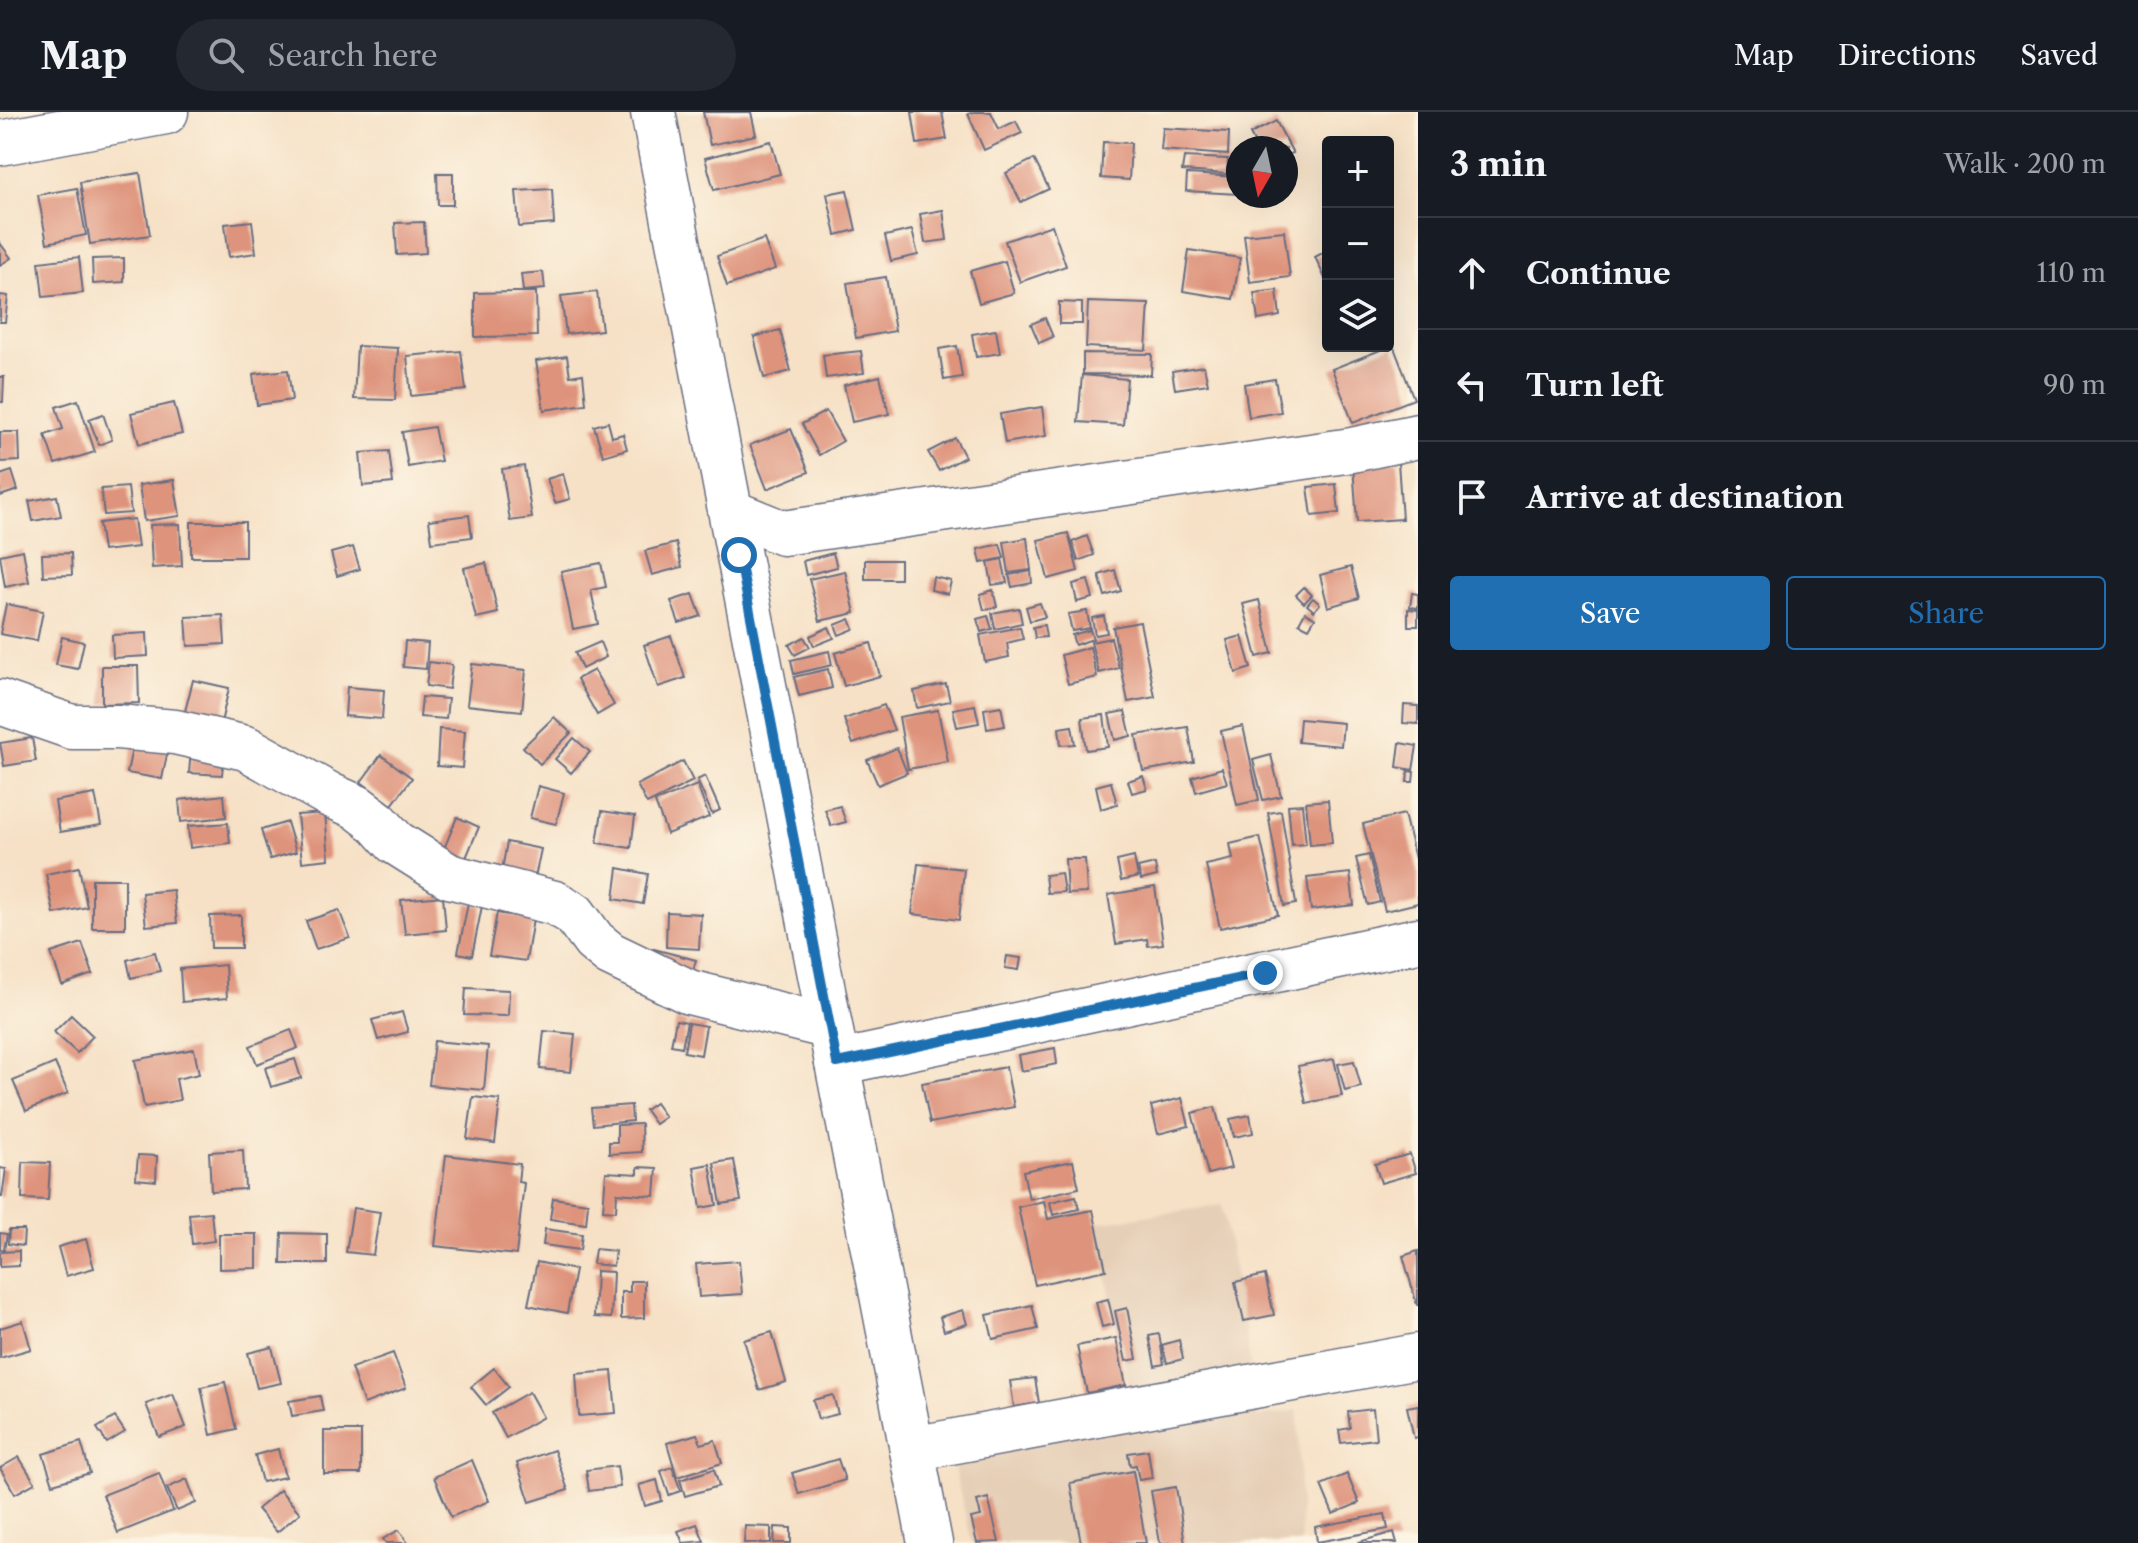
<!DOCTYPE html>
<html lang="en">
<head>
<meta charset="utf-8">
<style>
	:root { --surface:#171b24; --page:#242831; --text:#f1f3f6; --muted:#9ea1a6; --line:#363941; --accent:#1f6fb2 }
	body { margin:0; font-family:"Libre Caslon Text",serif; background:var(--page); color:var(--text) }
	.controls { position:absolute; right:24px; top:24px; display:grid; overflow:hidden; border-radius:8px; box-shadow:0 8px 32px #0002 }
	.controls button { width:72px; height:72px; display:grid; place-items:center; padding:0; border:0; border-bottom:2px solid var(--line); background:var(--surface); color:var(--text); font:40px sans-serif }
	.compass { position:absolute; left:1226px; top:24px; width:72px; height:72px; border-radius:50%; background:var(--surface); box-shadow:0 8px 32px #0002; rotate:189deg }
	.stop { position:absolute; width:24px; height:24px; margin:-18px; border:6px solid #1f6fb2; border-radius:50%; background:#fff }
	.stop.end { background:#1f6fb2; border-color:#fff; box-shadow:0 2px 8px #0008 }
	.list { margin:0; padding:0; list-style:none }
	h2 { display:flex; justify-content:space-between; align-items:center; height:104px; margin:0; padding:0 32px; font-size:34px }
	h2 small { font-size:26px; font-weight:400; color:var(--muted) }
	.list li { display:grid; grid-template-columns:52px 1fr auto; gap:24px; align-items:center; box-sizing:border-box; height:112px; padding:0 32px; border-top:2px solid var(--line) }
	.list b { display:block; font-size:30px; white-space:nowrap }
	.list em { font-size:26px; font-style:normal; color:var(--muted) }
	.actions { display:flex; gap:16px; padding:24px 32px }
	.actions a { flex:1; padding:18px 0; border:2px solid var(--accent); border-radius:8px; text-align:center; font-size:28px; color:var(--accent) }
	.actions .main { background:var(--accent); color:#fff }
	.icon { flex:none; width:44px; height:44px; fill:none; stroke:currentColor; stroke-width:2; stroke-linecap:round; stroke-linejoin:round }
	.map { position:relative; flex:none; width:1418px; height:1431px; overflow:hidden }
	header { display:flex; align-items:center; gap:48px; box-sizing:border-box; height:112px; padding:0 40px; background:var(--surface); border-bottom:2px solid var(--line) }
	header strong { font-size:38px }
	nav { display:flex; gap:44px; margin-inline-start:auto; font-size:28px }
	.search { width:560px; height:72px; background:var(--page); display:flex; align-items:center; gap:20px; box-sizing:border-box; padding:0 28px; border-radius:44px; color:var(--muted); font-size:30px }
	main { display:flex }
	aside { flex:1; background:var(--surface) }
	.map>svg:first-child { display:block }
	.built { fill:#e6cfb7 }
	.building { fill:#de937b }
	.lines { fill:none; stroke-linecap:round; stroke-linejoin:round }
	.minor-casing { stroke:#686d82; stroke-width:47 }
	.minor { stroke:#fff; stroke-width:44 }
	.route { stroke:#1f6fb2; stroke-width:10 }
</style>
</head>
<body>
<header>
<strong>Map</strong>
<div class="search"><svg class="icon" aria-label="search" viewBox="0 0 24 24"><circle cx="10" cy="10" r="6"/><path d="M15 15l6 6"/></svg>Search here</div>
<nav><a>Map</a><a>Directions</a><a>Saved</a></nav>
</header>
<main>
<div class="map">
<svg width="1418" height="1431" viewBox="0 0 1418 1431">
	<rect width="100%" height="100%" fill="#fcf5e5"/>
	<filter id="ink" filterUnits="userSpaceOnUse"><feTurbulence type="fractalNoise" baseFrequency=".0125" numOctaves="2"/><feDisplacementMap in="SourceGraphic" scale="16" xChannelSelector="R" yChannelSelector="G"/><feConvolveMatrix kernelMatrix="1 2 1 2 8 2 1 2 1" color-interpolation-filters="sRGB"/></filter>
	<filter id="wash" filterUnits="userSpaceOnUse"><feTurbulence type="fractalNoise" baseFrequency=".006" numOctaves="4" result="noise"/><feDisplacementMap in="SourceGraphic" scale="32" xChannelSelector="R" yChannelSelector="G"/><feGaussianBlur stdDeviation="1.8" result="paint"/><feColorMatrix in="noise" values="0 0 0 0 0 0 0 0 0 0 0 0 0 0 0 0 0 1.4 0 .05"/><feComposite in="paint" operator="in"/></filter>
	<g filter="url(#wash)">
		<rect width="100%" height="100%" fill="#f6e1c6"/>
		<polygon class="built" points="1222,1093 1244,1209 1257,1305 1298,1298 1301,1431 972,1431 951,1344 1136,1310 1096,1111"/>
		<g id="blocks">
			<g class="building">
				<polygon points="703,0 751,0 756,23 710,33"/>
				<polygon points="912,0 942,0 947,27 917,32"/>
				<polygon points="974,0 991,0 999,17 1016,9 1022,21 984,38 968,2"/>
				<polygon points="1276,9 1293,41 1286,44 1286,36 1257,36 1250,22"/>
				<polygon points="1163,16 1229,20 1228,43 1161,38"/>
				<polygon points="771,29 780,62 714,78 705,46"/>
				<polygon points="1103,30 1131,31 1129,68 1101,66"/>
				<polygon points="1184,45 1228,47 1227,62 1182,59"/>
				<polygon points="1034,47 1049,77 1021,90 1006,61"/>
				<polygon points="140,61 150,123 90,132 80,70"/>
				<polygon points="437,61 453,61 453,93 438,93"/>
				<polygon points="1187,62 1238,65 1238,82 1186,79"/>
				<polygon points="77,76 86,123 47,131 38,83"/>
				<polygon points="552,77 554,112 519,115 516,79"/>
				<polygon points="847,78 856,118 836,123 827,82"/>
				<polygon points="943,98 947,128 925,131 920,102"/>
				<polygon points="252,109 256,141 229,145 225,112"/>
				<polygon points="424,110 426,141 397,143 395,111"/>
				<polygon points="1052,113 1066,154 1020,170 1005,129"/>
				<polygon points="912,118 918,143 891,149 885,124"/>
				<polygon points="1284,119 1290,165 1250,170 1244,123"/>
				<polygon points="764,127 775,157 727,174 717,144"/>
				<polygon points="0,131 11,146 0,153"/>
				<polygon points="1189,138 1240,146 1233,187 1183,179"/>
				<polygon points="1328,138 1328,173 1315,145"/>
				<polygon points="79,145 83,181 43,185 39,150"/>
				<polygon points="124,146 124,170 93,172 92,147"/>
				<polygon points="1005,149 1014,181 979,191 970,159"/>
				<polygon points="543,160 545,177 523,179 521,162"/>
				<polygon points="886,165 895,219 856,226 847,171"/>
				<polygon points="1277,178 1280,204 1258,208 1254,181"/>
				<polygon points="514,180 536,180 537,224 475,225 475,181"/>
				<polygon points="597,180 602,218 566,222 561,184"/>
				<polygon points="0,183 8,184 5,210 0,210"/>
				<polygon points="1059,190 1082,191 1082,212 1059,212"/>
				<polygon points="1088,190 1149,192 1146,238 1086,235"/>
				<polygon points="1045,206 1053,225 1039,231 1031,212"/>
				<polygon points="780,218 791,259 764,266 754,225"/>
				<polygon points="996,218 1000,241 976,245 972,222"/>
				<polygon points="1393,233 1414,287 1353,311 1332,257"/>
				<polygon points="357,234 398,236 395,288 354,287"/>
				<polygon points="957,234 962,265 944,268 939,237"/>
				<polygon points="461,239 466,278 411,284 407,244"/>
				<polygon points="861,239 864,261 826,266 823,243"/>
				<polygon points="1083,241 1152,242 1151,263 1083,262"/>
				<polygon points="567,244 570,264 583,262 586,292 544,298 536,249"/>
				<polygon points="1204,254 1208,272 1175,277 1172,259"/>
				<polygon points="288,258 292,288 257,293 253,262"/>
				<polygon points="1082,263 1127,267 1123,313 1078,310"/>
				<polygon points="880,264 889,302 852,310 844,273"/>
				<polygon points="0,265 4,265 3,290 0,290"/>
				<polygon points="1275,267 1281,300 1249,305 1244,272"/>
				<polygon points="78,288 95,340 55,352 45,323 63,317 56,295"/>
				<polygon points="174,291 182,322 139,332 131,301"/>
				<polygon points="1042,295 1046,324 1005,331 1000,302"/>
				<polygon points="826,299 843,329 819,343 802,312"/>
				<polygon points="103,302 112,328 99,333 89,307"/>
				<polygon points="608,310 612,325 623,322 627,337 603,344 594,314"/>
				<polygon points="434,315 441,349 408,355 402,320"/>
				<polygon points="791,317 809,360 767,377 750,333"/>
				<polygon points="0,320 19,320 20,349 0,350"/>
				<polygon points="955,326 965,345 939,359 928,340"/>
				<polygon points="389,339 393,371 363,374 360,341"/>
				<polygon points="1398,350 1402,407 1357,410 1353,353"/>
				<polygon points="524,354 532,406 510,409 502,357"/>
				<polygon points="12,359 18,378 0,384 0,363"/>
				<polygon points="563,362 570,387 555,391 547,367"/>
				<polygon points="174,368 180,404 144,409 139,373"/>
				<polygon points="1336,372 1339,401 1312,404 1308,375"/>
				<polygon points="128,375 131,401 104,403 101,377"/>
				<polygon points="57,384 61,404 33,409 29,389"/>
				<polygon points="469,403 472,425 432,430 429,408"/>
				<polygon points="134,407 138,435 103,439 99,411"/>
				<rect x="191" y="410" width="54" height="35"/>
				<polygon points="180,412 182,454 152,456 150,413"/>
				<polygon points="1068,421 1078,459 1048,467 1038,428"/>
				<polygon points="1087,424 1094,443 1078,449 1072,430"/>
				<polygon points="1027,426 1031,458 1009,461 1004,430"/>
				<polygon points="676,431 682,455 652,463 645,439"/>
				<polygon points="1000,432 1004,446 981,451 978,437"/>
				<polygon points="353,435 360,457 337,464 331,441"/>
				<polygon points="23,438 29,470 5,475 0,443"/>
				<polygon points="71,441 72,463 43,464 42,442"/>
				<polygon points="833,441 837,455 806,463 803,449"/>
				<polygon points="1002,447 1007,471 992,473 988,450"/>
				<rect x="865" y="448" width="35" height="19"/>
				<polygon points="486,451 498,501 476,506 464,456"/>
				<polygon points="601,451 606,475 591,478 598,512 573,517 561,459"/>
				<polygon points="1351,455 1359,486 1328,495 1320,463"/>
				<polygon points="1115,458 1121,479 1105,484 1099,463"/>
				<polygon points="845,459 855,501 820,509 809,467"/>
				<polygon points="1031,459 1032,471 1012,475 1009,463"/>
				<polygon points="933,465 951,469 948,482 931,478"/>
				<polygon points="1088,468 1093,486 1077,490 1073,472"/>
				<polygon points="1304,475 1312,483 1304,491 1296,483"/>
				<polygon points="993,478 997,495 984,498 980,482"/>
				<polygon points="1412,481 1418,482 1418,496 1410,495"/>
				<polygon points="693,482 701,504 679,511 671,489"/>
				<polygon points="1313,486 1320,492 1314,499 1307,493"/>
				<polygon points="1259,488 1272,541 1257,545 1243,492"/>
				<polygon points="1040,491 1045,505 1030,509 1026,495"/>
				<polygon points="6,492 43,499 37,529 0,522"/>
				<polygon points="1019,496 1022,511 995,517 992,501"/>
				<polygon points="1408,497 1418,498 1418,514 1408,514"/>
				<polygon points="1087,499 1090,516 1072,519 1068,502"/>
				<polygon points="1305,500 1315,506 1309,516 1299,511"/>
				<polygon points="223,503 225,532 188,534 186,505"/>
				<polygon points="988,504 992,517 981,520 977,507"/>
				<polygon points="1104,504 1107,521 1095,523 1092,506"/>
				<polygon points="850,507 854,517 839,523 835,513"/>
				<polygon points="1140,510 1155,585 1128,590 1113,515"/>
				<polygon points="1044,513 1046,525 1035,526 1033,515"/>
				<polygon points="829,515 834,526 814,534 810,524"/>
				<polygon points="1020,515 1023,527 1007,531 1009,545 985,550 980,523"/>
				<polygon points="1090,518 1093,527 1075,533 1072,523"/>
				<polygon points="147,521 148,544 113,546 112,523"/>
				<polygon points="671,524 685,566 658,575 644,533"/>
				<polygon points="1242,524 1251,556 1236,561 1227,528"/>
				<polygon points="62,525 84,530 78,557 56,553"/>
				<polygon points="804,525 810,535 795,543 789,533"/>
				<polygon points="1111,526 1119,556 1099,561 1091,530"/>
				<polygon points="405,529 428,531 426,557 403,555"/>
				<polygon points="600,530 606,545 582,557 575,541"/>
				<polygon points="871,531 880,564 844,574 835,541"/>
				<polygon points="1090,535 1097,565 1068,572 1061,543"/>
				<polygon points="829,539 832,553 794,562 791,548"/>
				<polygon points="429,550 452,553 449,577 426,574"/>
				<polygon points="472,552 526,558 522,599 467,593"/>
				<polygon points="102,554 138,554 139,591 102,592"/>
				<polygon points="828,557 832,576 799,584 794,565"/>
				<polygon points="594,558 614,593 597,603 577,567"/>
				<polygon points="193,568 229,576 220,615 183,607"/>
				<polygon points="946,572 950,589 917,596 914,579"/>
				<polygon points="347,575 384,578 382,607 345,604"/>
				<polygon points="422,585 448,587 446,607 420,605"/>
				<polygon points="884,593 894,618 853,632 844,607"/>
				<polygon points="975,593 979,611 957,615 953,597"/>
				<polygon points="1404,593 1418,594 1418,612 1403,611"/>
				<polygon points="1001,594 1005,614 987,617 984,597"/>
				<polygon points="938,598 948,650 908,657 899,605"/>
				<polygon points="1125,599 1131,624 1115,628 1109,602"/>
				<polygon points="1104,603 1108,635 1086,638 1082,606"/>
				<polygon points="554,605 571,621 540,652 523,635"/>
				<polygon points="1300,607 1343,611 1341,634 1298,630"/>
				<polygon points="1072,614 1075,632 1061,633 1059,616"/>
				<polygon points="1243,614 1259,688 1237,693 1221,619"/>
				<polygon points="1188,615 1194,650 1143,659 1136,623"/>
				<polygon points="439,617 465,619 462,656 437,654"/>
				<polygon points="32,626 36,649 4,654 0,631"/>
				<polygon points="134,626 169,633 162,667 127,661"/>
				<polygon points="574,626 590,640 571,661 555,647"/>
				<polygon points="1400,631 1417,634 1413,658 1397,655"/>
				<polygon points="897,636 907,661 878,673 867,648"/>
				<polygon points="191,638 224,641 222,663 189,661"/>
				<polygon points="381,643 412,666 392,693 361,670"/>
				<polygon points="1271,643 1281,684 1263,688 1253,648"/>
				<polygon points="683,649 693,669 647,692 637,673"/>
				<polygon points="1222,656 1227,671 1196,680 1192,665"/>
				<polygon points="1408,659 1414,660 1413,670 1407,670"/>
				<polygon points="705,664 720,698 712,702 697,668"/>
				<polygon points="1143,664 1147,677 1132,681 1128,669"/>
				<polygon points="1111,670 1117,692 1101,697 1096,674"/>
				<polygon points="697,673 709,705 667,722 655,690"/>
				<polygon points="538,674 564,681 556,712 530,706"/>
				<polygon points="95,682 101,713 60,720 55,689"/>
				<polygon points="224,683 226,705 181,710 179,688"/>
				<polygon points="1328,688 1332,731 1310,733 1306,690"/>
				<polygon points="1302,692 1306,732 1292,733 1288,693"/>
				<polygon points="840,694 846,710 831,714 825,698"/>
				<polygon points="602,699 635,704 631,736 597,731"/>
				<polygon points="1281,699 1296,792 1284,794 1268,701"/>
				<polygon points="325,701 329,747 302,750 297,703"/>
				<polygon points="1404,702 1418,759 1418,791 1385,799 1363,712"/>
				<polygon points="457,705 479,715 463,753 441,744"/>
				<polygon points="287,710 296,740 270,747 261,718"/>
				<polygon points="228,711 230,731 190,736 188,714"/>
				<polygon points="1260,725 1278,803 1220,816 1206,753 1233,747 1230,732"/>
				<polygon points="507,730 541,737 533,775 500,769"/>
				<polygon points="1369,743 1380,790 1368,793 1356,746"/>
				<polygon points="1134,745 1138,765 1121,769 1117,749"/>
				<polygon points="1065,747 1085,747 1087,781 1067,782"/>
				<polygon points="918,752 964,757 959,808 912,802"/>
				<polygon points="1155,752 1157,764 1141,768 1138,756"/>
				<polygon points="79,755 87,795 54,802 46,762"/>
				<polygon points="618,756 648,762 643,792 614,787"/>
				<polygon points="1061,761 1064,780 1047,781 1045,763"/>
				<polygon points="1350,761 1354,793 1311,798 1307,766"/>
				<rect x="92" y="767" width="33" height="49"/>
				<polygon points="1155,775 1163,832 1148,834 1147,827 1116,832 1108,783"/>
				<polygon points="173,778 177,811 146,814 142,781"/>
				<polygon points="443,784 446,818 405,822 401,788"/>
				<polygon points="468,791 482,794 472,844 458,841"/>
				<polygon points="339,798 350,826 316,837 306,809"/>
				<polygon points="667,800 701,802 699,837 666,835"/>
				<polygon points="497,801 533,807 526,849 489,844"/>
				<polygon points="241,803 241,836 211,836 210,804"/>
				<polygon points="82,831 93,862 62,873 51,841"/>
				<polygon points="654,837 696,848 691,865 650,854"/>
				<polygon points="155,840 160,859 131,866 127,848"/>
				<polygon points="1007,844 1021,846 1019,858 1005,856"/>
				<polygon points="225,853 227,886 182,890 180,857"/>
				<polygon points="466,876 509,878 508,904 464,903"/>
				<polygon points="402,900 408,920 378,928 372,908"/>
				<polygon points="71,903 93,924 77,941 54,920"/>
				<polygon points="676,908 687,910 682,935 671,933"/>
				<polygon points="689,911 706,914 701,943 684,940"/>
				<polygon points="291,918 298,936 257,952 250,934"/>
				<polygon points="544,919 575,922 571,960 540,957"/>
				<polygon points="434,929 488,934 484,978 429,973"/>
				<polygon points="1055,936 1057,952 1021,959 1018,943"/>
				<polygon points="194,937 199,962 176,967 180,988 144,995 135,948"/>
				<polygon points="295,947 301,966 271,975 265,956"/>
				<polygon points="1334,947 1342,984 1306,991 1298,954"/>
				<polygon points="1354,949 1361,975 1345,979 1338,952"/>
				<polygon points="55,951 68,981 26,999 13,969"/>
				<polygon points="1006,955 1014,995 930,1011 922,971"/>
				<polygon points="473,985 500,988 495,1031 467,1027"/>
				<polygon points="1182,986 1189,1014 1158,1022 1151,994"/>
				<polygon points="655,991 665,1005 655,1012 645,998"/>
				<polygon points="631,993 632,1009 593,1013 591,996"/>
				<polygon points="1215,995 1231,1056 1208,1062 1192,1001"/>
				<polygon points="1250,1003 1253,1021 1234,1025 1230,1007"/>
				<polygon points="641,1012 642,1040 609,1042 609,1030 617,1030 617,1013"/>
				<polygon points="243,1038 245,1077 211,1079 209,1040"/>
				<polygon points="1410,1042 1416,1061 1381,1071 1375,1052"/>
				<polygon points="138,1043 157,1044 156,1069 136,1067"/>
				<polygon points="446,1043 520,1052 518,1070 524,1071 516,1143 435,1134"/>
				<polygon points="734,1048 741,1089 721,1092 714,1051"/>
				<polygon points="1073,1049 1079,1076 1029,1087 1023,1059"/>
				<polygon points="23,1050 50,1051 48,1088 22,1087"/>
				<polygon points="710,1052 717,1093 701,1096 694,1055"/>
				<polygon points="638,1055 657,1056 655,1084 617,1081 616,1099 603,1098 606,1060 638,1062"/>
				<polygon points="0,1056 6,1057 2,1085 0,1085"/>
				<polygon points="1076,1084 1079,1097 1053,1103 1050,1090"/>
				<polygon points="553,1086 588,1091 586,1112 550,1107"/>
				<polygon points="1044,1089 1048,1107 1093,1098 1106,1158 1035,1173 1018,1095"/>
				<polygon points="353,1096 380,1100 373,1143 346,1140"/>
				<polygon points="211,1100 214,1129 192,1132 189,1102"/>
				<polygon points="545,1117 582,1122 580,1138 543,1133"/>
				<polygon points="9,1118 24,1118 23,1134 8,1132"/>
				<polygon points="0,1121 7,1122 4,1138 0,1137"/>
				<polygon points="282,1121 327,1122 327,1152 281,1152"/>
				<polygon points="219,1122 257,1122 257,1156 219,1157"/>
				<polygon points="86,1127 94,1156 66,1164 58,1135"/>
				<polygon points="595,1137 615,1139 613,1154 593,1152"/>
				<polygon points="19,1139 19,1154 0,1155 0,1140"/>
				<polygon points="1418,1139 1418,1193 1417,1193 1403,1144"/>
				<polygon points="739,1149 742,1182 699,1185 696,1152"/>
				<polygon points="537,1150 575,1158 567,1201 528,1193"/>
				<polygon points="596,1159 613,1160 611,1206 594,1205"/>
				<polygon points="1265,1163 1274,1203 1244,1209 1235,1170"/>
				<polygon points="630,1169 644,1169 644,1206 621,1207 621,1180 630,1180"/>
				<polygon points="1108,1187 1114,1212 1102,1215 1096,1190"/>
				<polygon points="1032,1193 1038,1217 993,1227 987,1203"/>
				<polygon points="1127,1196 1137,1247 1126,1249 1115,1199"/>
				<polygon points="963,1198 967,1212 944,1219 940,1205"/>
				<polygon points="23,1209 31,1237 0,1246 0,1216"/>
				<polygon points="772,1220 786,1270 759,1278 744,1228"/>
				<polygon points="1159,1222 1164,1252 1155,1254 1149,1224"/>
				<polygon points="1116,1226 1126,1273 1087,1281 1077,1234"/>
				<polygon points="1179,1228 1183,1247 1167,1251 1162,1233"/>
				<polygon points="272,1235 281,1271 257,1276 248,1241"/>
				<polygon points="393,1241 406,1276 364,1292 351,1256"/>
				<polygon points="494,1256 509,1275 486,1293 471,1275"/>
				<polygon points="612,1259 616,1301 579,1304 576,1262"/>
				<polygon points="1035,1266 1039,1291 1014,1295 1010,1269"/>
				<polygon points="225,1270 236,1317 211,1323 201,1275"/>
				<polygon points="529,1280 543,1305 506,1326 492,1301"/>
				<polygon points="173,1282 186,1315 159,1325 146,1292"/>
				<polygon points="833,1283 838,1302 818,1307 813,1288"/>
				<polygon points="320,1284 323,1299 292,1304 289,1289"/>
				<polygon points="1418,1293 1418,1325 1414,1326 1407,1295"/>
				<polygon points="1373,1297 1376,1327 1341,1331 1339,1318 1350,1316 1348,1300"/>
				<polygon points="115,1305 125,1320 107,1331 97,1316"/>
				<rect x="324" y="1319" width="37" height="43"/>
				<polygon points="697,1322 701,1332 715,1328 722,1351 677,1365 667,1331"/>
				<polygon points="81,1330 90,1361 53,1372 43,1342"/>
				<polygon points="278,1337 285,1365 262,1370 255,1343"/>
				<polygon points="554,1338 568,1378 530,1390 517,1351"/>
				<polygon points="1148,1338 1152,1366 1139,1368 1136,1353 1130,1354 1128,1341"/>
				<polygon points="19,1345 35,1371 15,1382 0,1356"/>
				<polygon points="838,1347 845,1368 799,1382 792,1361"/>
				<polygon points="472,1348 489,1389 451,1405 434,1365"/>
				<polygon points="617,1354 620,1375 589,1379 586,1358"/>
				<polygon points="672,1355 681,1379 669,1383 661,1359"/>
				<polygon points="714,1357 719,1374 685,1384 680,1368"/>
				<polygon points="1133,1359 1146,1431 1081,1431 1070,1371"/>
				<polygon points="159,1361 173,1399 118,1421 103,1383"/>
				<polygon points="1347,1362 1359,1391 1333,1402 1321,1373"/>
				<polygon points="187,1367 196,1391 177,1399 167,1376"/>
				<polygon points="657,1368 662,1389 645,1394 639,1373"/>
				<polygon points="1176,1375 1185,1431 1160,1431 1151,1379"/>
				<polygon points="280,1378 300,1401 277,1420 257,1397"/>
				<polygon points="988,1386 999,1430 977,1431 971,1406 981,1404 977,1389"/>
				<polygon points="1385,1402 1388,1417 1317,1430 1315,1415"/>
				<polygon points="697,1412 704,1429 683,1431 678,1419"/>
				<polygon points="745,1414 771,1415 771,1431 744,1431"/>
				<polygon points="775,1415 791,1416 791,1431 774,1431"/>
				<polygon points="399,1418 408,1431 386,1431 383,1427"/>
				<polygon points="1394,1420 1397,1431 1359,1431 1359,1430"/>
			</g>
		</g>
	</g>
	<g filter="url(#ink)">
		<use href="#blocks" fill-opacity="0" stroke="#686d82" stroke-width="2"/>
		<g class="lines">
			<defs>
				<g id="minor">
					<polyline points="653,0 930,1431"/>
					<polyline points="0,31 166,0"/>
					<polyline points="731,400 783,421 1352,338 1418,324"/>
					<polyline points="0,590 72,615 117,615 175,620 246,636 330,683 357,695 378,711 395,730 449,764 555,791 574,802 594,829 610,842 689,880 830,915"/>
					<polyline points="837,951 1418,828"/>
					<polyline points="912,1337 1418,1244"/>
				</g>
			</defs>
			<use href="#minor" class="minor-casing"/>
			<use href="#minor" class="minor"/>
		</g>
	</g>
	<g class="lines" filter="url(#ink)">
		<polyline class="route" points="739,443 837,951 1265,861"/>
	</g>
</svg>
<div class="controls">
<button>+</button>
<button>−</button>
<button><svg class="icon" aria-label="layers" viewBox="0 0 24 24"><path d="M12 4l9 5-9 5-9-5zM3 14l9 5 9-5"/></svg></button>
</div>
<svg class="compass" viewBox="-18 -18 36 36"><path d="M0-13l5 13h-10z" fill="#e53935"/><path d="M0 13l5-13h-10z" fill="#9ea1a6"/></svg>
<div class="stop" style="left:739px;top:443px"></div>
<div class="stop end" style="left:1265px;top:861px"></div>
</div>
<aside>
<h2>3 min<small>Walk · 200 m</small></h2>
<ul class="list">
<li><svg class="icon" aria-label="ahead" viewBox="0 0 24 24"><path d="M12 20V5M6 11l6-6 6 6"/></svg><div><b>Continue</b></div><em>110 m</em></li>
<li><svg class="icon" aria-label="left" viewBox="0 0 24 24"><path d="M17 20v-9H6M10 6l-5 5 5 5"/></svg><div><b>Turn left</b></div><em>90 m</em></li>
<li><svg class="icon" aria-label="arrive" viewBox="0 0 24 24"><path d="M6 21V4h12l-3 4 3 4H6"/></svg><div><b>Arrive at destination</b></div></li>
</ul>
<div class="actions"><a class="main">Save</a><a>Share</a></div>
</aside>
</main>
</body>
</html>
